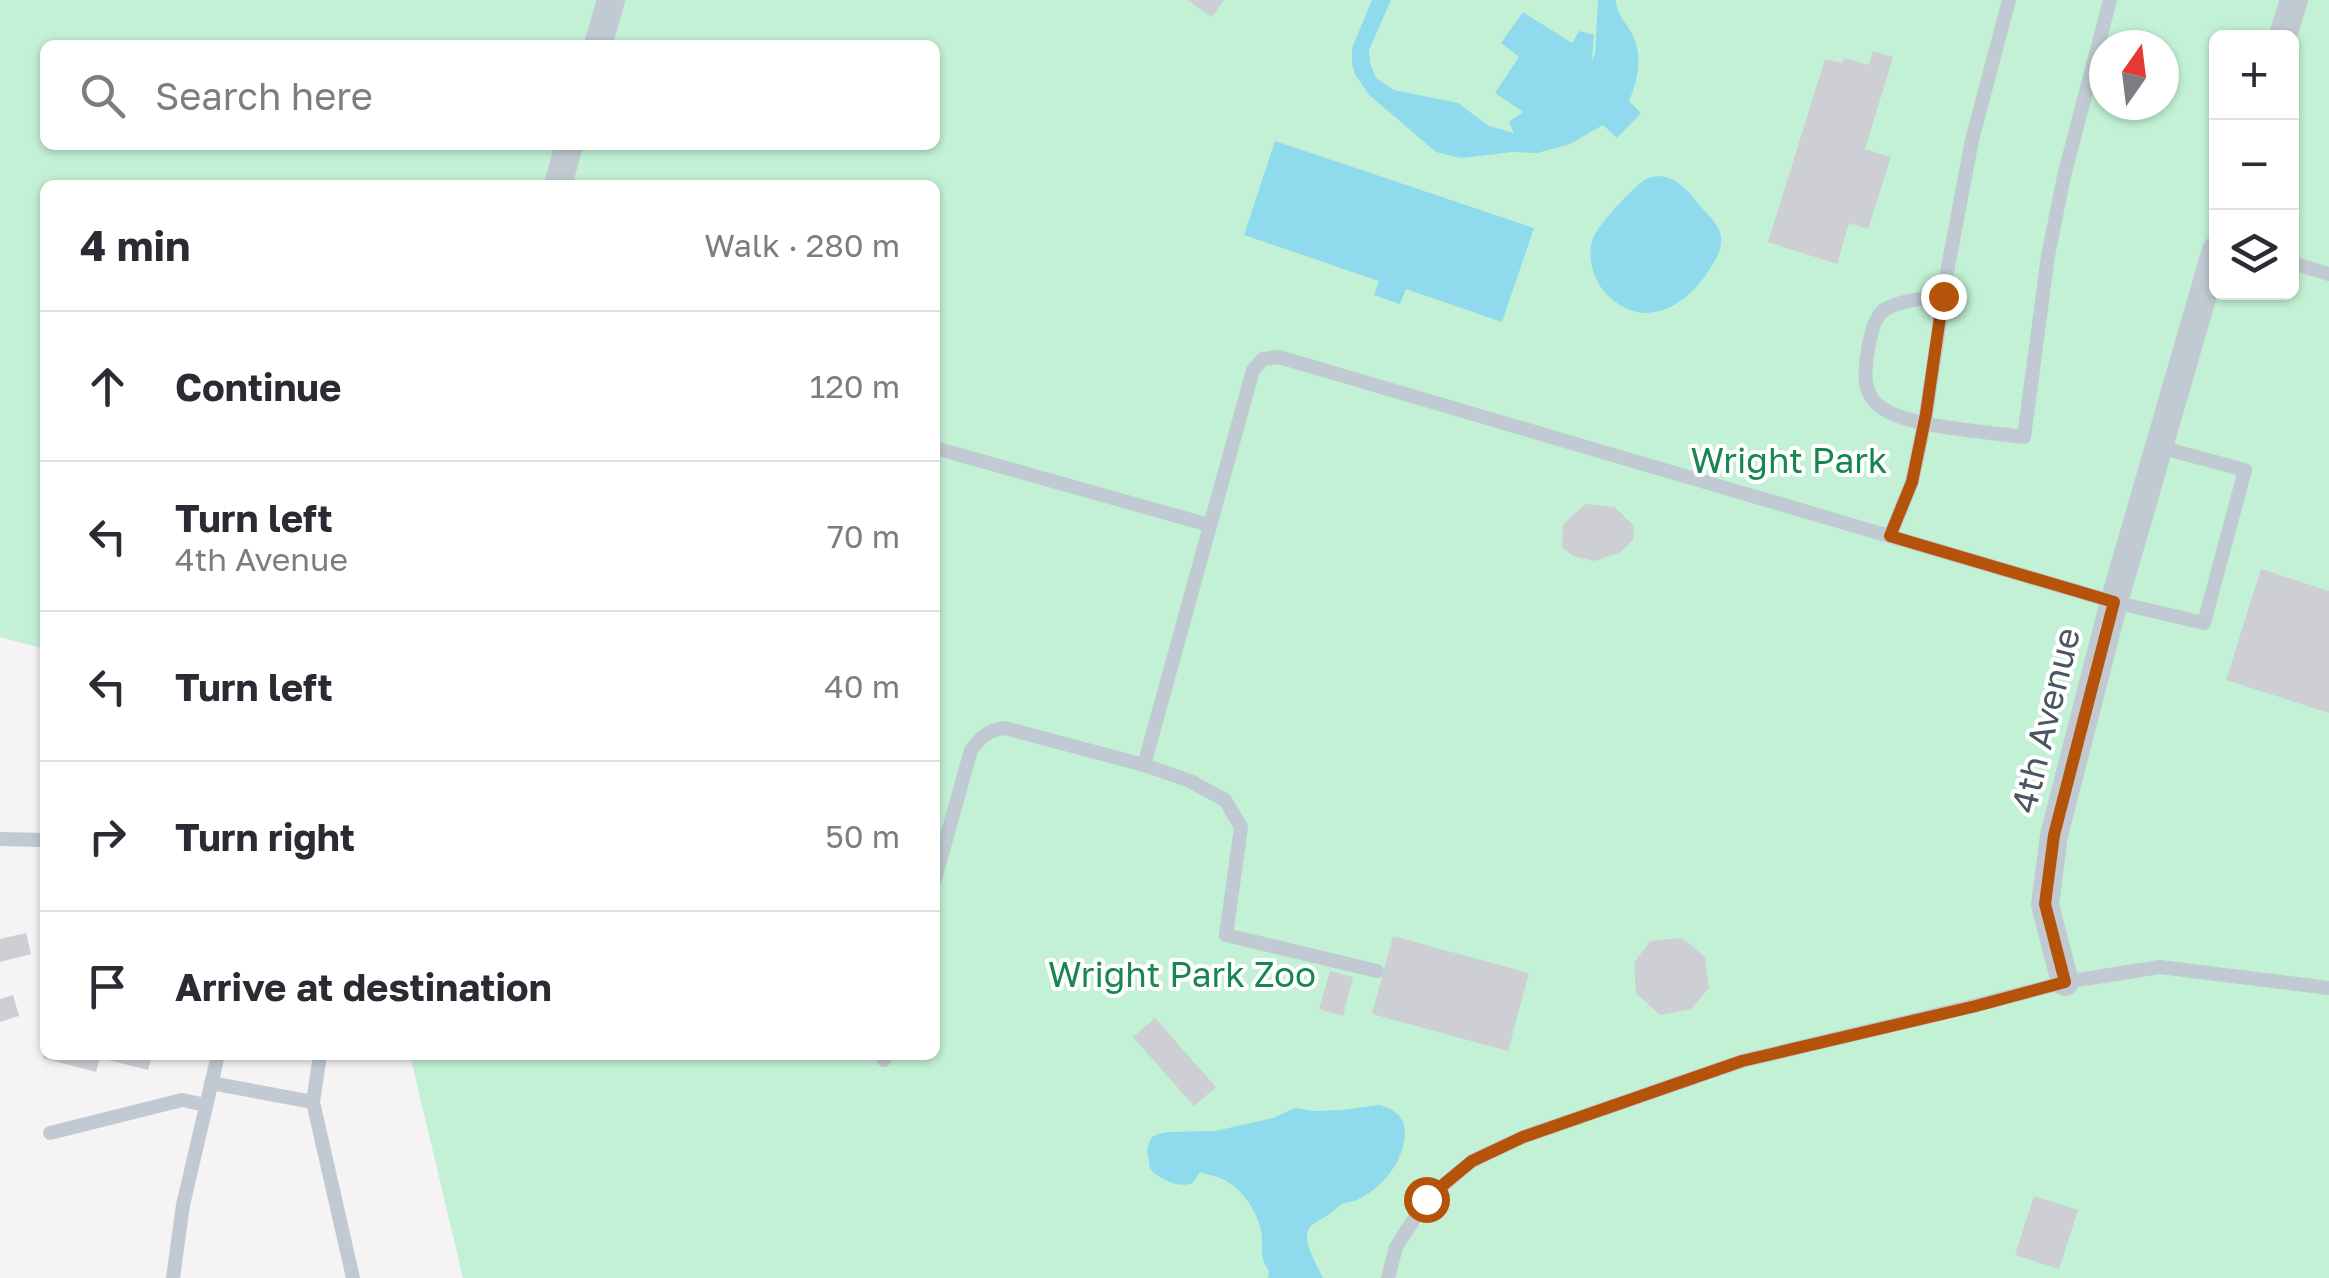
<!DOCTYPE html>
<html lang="en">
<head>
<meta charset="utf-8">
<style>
	:root { --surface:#fff; --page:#f7f7f7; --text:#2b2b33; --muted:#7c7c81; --line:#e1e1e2 }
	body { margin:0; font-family:"Golos Text",sans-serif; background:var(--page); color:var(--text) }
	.controls { position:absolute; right:30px; top:30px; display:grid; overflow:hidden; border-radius:15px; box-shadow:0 2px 8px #0004 }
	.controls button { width:90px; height:90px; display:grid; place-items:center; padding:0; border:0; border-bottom:2px solid var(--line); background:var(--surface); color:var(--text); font:50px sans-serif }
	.compass { position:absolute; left:2089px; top:30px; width:90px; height:90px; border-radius:50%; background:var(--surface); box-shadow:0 2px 8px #0004; rotate:14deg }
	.stop { position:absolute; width:30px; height:30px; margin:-22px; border:8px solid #b45309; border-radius:50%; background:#fff }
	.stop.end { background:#b45309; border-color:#fff; box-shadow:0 2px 10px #0008 }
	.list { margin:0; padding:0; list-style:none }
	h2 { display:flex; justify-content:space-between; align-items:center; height:130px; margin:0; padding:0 40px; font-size:42px }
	h2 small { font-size:32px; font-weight:400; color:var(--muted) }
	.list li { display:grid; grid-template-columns:65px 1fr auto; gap:30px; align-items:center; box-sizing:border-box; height:150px; padding:0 40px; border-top:2px solid var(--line) }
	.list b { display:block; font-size:38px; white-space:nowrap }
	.list p { margin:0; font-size:32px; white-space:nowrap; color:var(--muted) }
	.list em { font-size:32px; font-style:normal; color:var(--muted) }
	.icon { flex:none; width:55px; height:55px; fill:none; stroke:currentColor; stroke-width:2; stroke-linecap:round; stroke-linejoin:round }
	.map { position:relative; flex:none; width:2329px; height:1278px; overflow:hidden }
	.search { position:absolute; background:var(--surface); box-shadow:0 2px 8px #0004; left:40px; top:40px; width:900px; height:110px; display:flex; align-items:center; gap:25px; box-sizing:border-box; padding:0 35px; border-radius:15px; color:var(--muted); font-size:38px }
	.panel { position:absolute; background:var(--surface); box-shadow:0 2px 8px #0004; left:40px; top:180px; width:900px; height:880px; border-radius:15px }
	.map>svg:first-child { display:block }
	.green { fill:#c3f1d5; fill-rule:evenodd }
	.water { fill:#90daee }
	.building { fill:#cdcfd5 }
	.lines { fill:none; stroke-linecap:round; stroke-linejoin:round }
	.service { stroke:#c1cad2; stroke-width:14 }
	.minor { stroke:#c1cad2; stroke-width:28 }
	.route { stroke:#b45309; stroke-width:12 }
	.labels { text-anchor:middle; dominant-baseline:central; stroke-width:8; stroke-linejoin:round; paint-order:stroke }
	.park-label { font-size:35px; fill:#17864f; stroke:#fff }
	.street-label { font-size:35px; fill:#4a5661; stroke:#fff }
</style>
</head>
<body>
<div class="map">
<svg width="2329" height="1278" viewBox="0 0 2329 1278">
	<rect width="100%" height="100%" fill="#f5f3f3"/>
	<path class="green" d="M0 0H2329V1278H463L410 1055H935V185H45V649L0 637ZM2216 38H2292V292H2216ZM45 45H935V145H45ZM2104 45H2164V105H2104Z"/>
	<g class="water">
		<path d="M1372 0H1391L1369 50 1370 63 1376 78 1394 90 1458 103 1489 126 1514 133 1509 122 1523 112 1495 93 1519 57 1501 43 1523 12 1572 43 1579 31 1594 35 1592 61 1595 54 1598 0H1616C1617 17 1627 22 1633 36 1643 58 1638 80 1629 101L1641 113 1617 138 1603 125 1570 144 1537 153 1513 152 1461 158 1436 152 1369 95 1356 76 1352 64V48Z"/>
		<polygon points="1275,141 1534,228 1502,322 1406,289 1400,304 1374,295 1379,281 1244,235"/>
		<path d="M1660 176C1681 179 1688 192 1701 207 1709 216 1721 226 1721 239 1722 249 1716 259 1711 267 1692 299 1654 329 1617 303 1609 297 1601 290 1597 280 1590 267 1588 249 1594 236 1600 223 1634 186 1646 179 1650 177 1656 176 1660 176Z"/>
		<path d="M1380 1105C1394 1110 1404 1115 1405 1131 1405 1160 1383 1188 1357 1200 1352 1202 1347 1202 1342 1204 1335 1208 1330 1215 1323 1218 1316 1223 1309 1224 1307 1234 1305 1245 1318 1268 1323 1278H1268L1269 1271C1261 1261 1262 1252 1262 1240 1262 1217 1243 1188 1222 1179 1215 1175 1206 1175 1200 1172L1193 1183C1179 1189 1159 1179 1150 1169L1147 1150 1149 1143 1152 1137 1159 1134 1169 1132 1215 1131 1273 1118 1295 1108 1315 1111 1341 1110Z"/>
	</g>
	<g class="building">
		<polygon points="1187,0 1224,0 1212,17"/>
		<polygon points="1873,51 1893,57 1865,149 1891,157 1868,229 1849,223 1837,264 1768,242 1825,59 1842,63 1844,58 1869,65"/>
		<polygon points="1585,504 1615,507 1634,526 1633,540 1619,553 1594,561 1573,556 1562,547 1563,525"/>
		<polygon points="2261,569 2329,591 2329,713 2226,680"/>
		<polygon points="26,933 31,954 0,962 0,939"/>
		<polygon points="1393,936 1529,973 1508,1051 1372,1014"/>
		<polygon points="1682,938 1705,957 1709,988 1691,1009 1660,1015 1636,993 1634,963 1650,941"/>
		<polygon points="1330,971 1353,977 1343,1016 1319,1009"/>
		<polygon points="13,995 19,1016 0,1022 0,999"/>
		<polygon points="1155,1018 1216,1087 1194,1106 1133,1037"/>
		<polygon points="44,1055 152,1055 148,1070 100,1058 96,1072 43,1058"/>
		<polygon points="2034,1196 2078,1210 2059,1269 2015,1255"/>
	</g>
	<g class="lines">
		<g class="service">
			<polyline points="2292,263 2329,274"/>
			<path d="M1943 295C1925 299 1899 300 1884 310 1870 319 1864 367 1866 383 1868 394 1873 402 1882 408 1908 427 1990 432 2024 437L2048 256 2064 176 2110 0"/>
			<polyline points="935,448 1209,525"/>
			<polyline points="1890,536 1912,482 1926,415 1948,267 1972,140 2009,0"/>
			<polyline points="1144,765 1253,370 1263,359 1279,357 2114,602 2204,623 2245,470 2159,447"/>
			<polyline points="0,839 45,840"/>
			<path d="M935 879 971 750C981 737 988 730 1005 728L1144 765 1190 781 1225 800 1241 827 1226 935 1377 971"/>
			<polyline points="320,1055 313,1102 353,1278"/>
			<polyline points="884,1060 886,1055"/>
			<polyline points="211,1083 313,1102"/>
			<polyline points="50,1133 182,1100 206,1105"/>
			<polyline points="173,1278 183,1205 218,1055"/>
			<polyline points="1388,1278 1396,1247 1427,1199 1472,1161 1523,1137 1742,1061 1977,1005 2065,982 2160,967 2329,988"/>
		</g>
		<g class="minor">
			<polyline points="2282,38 2294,0"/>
			<polyline points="598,45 611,0"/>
			<polyline points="558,185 569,145"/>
			<polyline points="2065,982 2045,905 2054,835 2114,602 2216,250"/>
		</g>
	</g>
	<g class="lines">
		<polyline class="route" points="1426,1199 1472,1161 1523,1137 1742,1061 1976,1006 2065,982 2045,904 2054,835 2114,602 1890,536 1912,482 1926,414 1943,296"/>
	</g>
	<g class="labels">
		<g class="park-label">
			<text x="1789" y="460">Wright Park</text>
			<text x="1182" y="974">Wright Park Zoo</text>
		</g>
		<g class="street-label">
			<text transform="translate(2045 720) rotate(-76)">4th Avenue</text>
		</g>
	</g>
</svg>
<div class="controls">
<button>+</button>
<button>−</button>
<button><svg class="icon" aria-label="layers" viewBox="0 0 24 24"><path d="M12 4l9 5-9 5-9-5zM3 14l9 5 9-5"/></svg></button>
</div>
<svg class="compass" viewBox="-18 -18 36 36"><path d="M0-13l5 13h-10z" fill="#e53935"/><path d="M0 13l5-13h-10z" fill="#7c7c81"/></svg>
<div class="stop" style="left:1426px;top:1199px"></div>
<div class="stop end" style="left:1943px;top:296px"></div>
<div class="search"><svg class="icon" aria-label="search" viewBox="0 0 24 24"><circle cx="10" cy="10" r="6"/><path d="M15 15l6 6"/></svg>Search here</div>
<section class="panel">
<h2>4 min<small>Walk · 280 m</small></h2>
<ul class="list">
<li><svg class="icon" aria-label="ahead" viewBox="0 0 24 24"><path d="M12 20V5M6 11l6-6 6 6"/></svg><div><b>Continue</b></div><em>120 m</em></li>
<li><svg class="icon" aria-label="left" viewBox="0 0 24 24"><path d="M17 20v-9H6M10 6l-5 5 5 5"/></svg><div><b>Turn left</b><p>4th Avenue</p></div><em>70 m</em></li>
<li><svg class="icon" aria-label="left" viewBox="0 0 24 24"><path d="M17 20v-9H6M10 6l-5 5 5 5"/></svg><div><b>Turn left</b></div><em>40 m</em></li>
<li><svg class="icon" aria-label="right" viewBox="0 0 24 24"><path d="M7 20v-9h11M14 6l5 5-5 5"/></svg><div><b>Turn right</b></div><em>50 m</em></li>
<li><svg class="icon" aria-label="arrive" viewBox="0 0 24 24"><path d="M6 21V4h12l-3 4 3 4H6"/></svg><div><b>Arrive at destination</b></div></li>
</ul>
</section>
</div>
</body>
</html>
